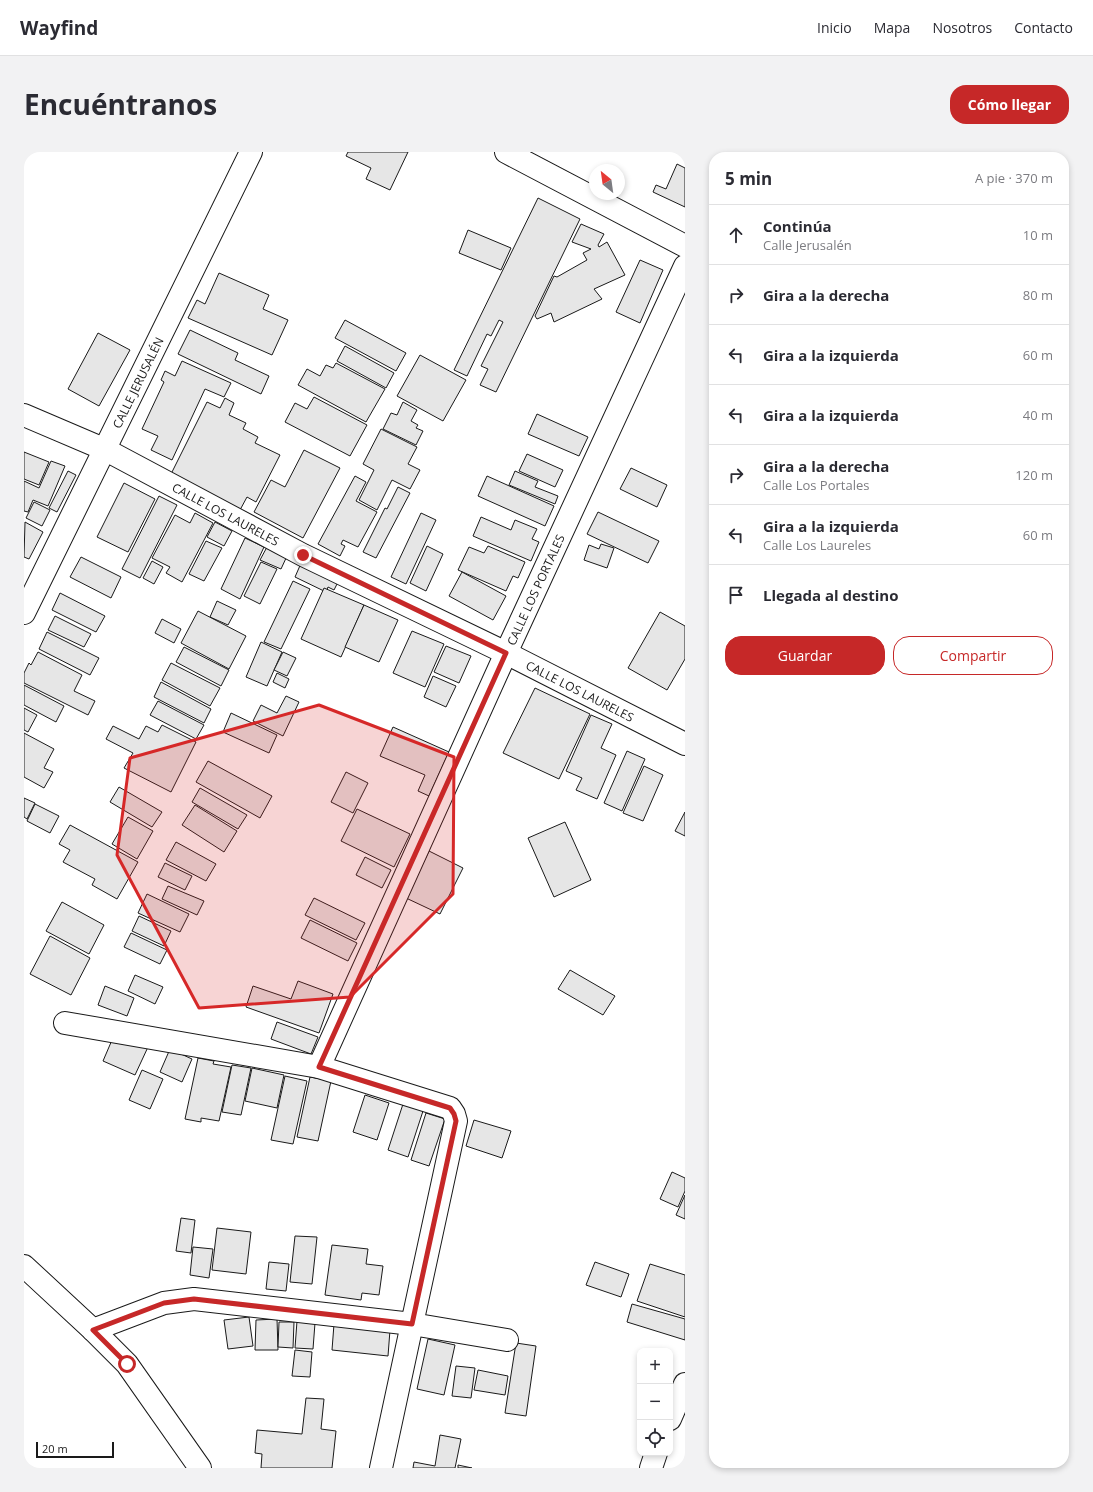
<!DOCTYPE html>
<html lang="es">
<head>
<meta charset="utf-8">
<style>
	:root { --surface:#fff; --page:#f2f2f3; --text:#2b2b33; --muted:#7c7c81; --line:#e1e1e2; --accent:#c62828 }
	body { margin:0; font-family:"Open Sans",sans-serif; background:var(--page); color:var(--text) }
	.controls { position:absolute; right:12px; bottom:12px; display:grid; overflow:hidden; border-radius:8px; box-shadow:0 2px 6px #0003 }
	.controls button { width:36px; height:36px; display:grid; place-items:center; padding:0; border:0; border-bottom:1px solid var(--line); background:var(--surface); color:var(--text); font:20px sans-serif }
	.compass { position:absolute; left:565px; top:12px; width:36px; height:36px; border-radius:50%; background:var(--surface); box-shadow:0 2px 6px #0003; rotate:331deg }
	.scale { position:absolute; left:12px; bottom:10px; width:78px; box-sizing:border-box; padding-left:4px; border:2px solid #1a1a1a; border-top:0; font-size:11px; line-height:14px; white-space:nowrap; color:#1a1a1a; -webkit-text-stroke:3px #fff; paint-order:stroke }
	.stop { position:absolute; width:12px; height:12px; margin:-9px; border:3px solid #c62828; border-radius:50%; background:#fff }
	.stop.end { background:#c62828; border-color:#fff; box-shadow:0 1px 4px #0008 }
	.list { margin:0; padding:0; list-style:none }
	h2 { display:flex; justify-content:space-between; align-items:center; height:52px; margin:0; padding:0 16px; font-size:17px }
	h2 small { font-size:13px; font-weight:400; color:var(--muted) }
	.list li { display:grid; grid-template-columns:26px 1fr auto; gap:12px; align-items:center; box-sizing:border-box; height:60px; padding:0 16px; border-top:1px solid var(--line) }
	.list b { display:block; font-size:15px; white-space:nowrap }
	.list p { margin:0; font-size:13px; white-space:nowrap; color:var(--muted) }
	.list em { font-size:13px; font-style:normal; color:var(--muted) }
	.actions { display:flex; gap:8px; padding:12px 16px }
	.actions a { flex:1; padding:9px 0; border:1px solid var(--accent); border-radius:16px; text-align:center; font-size:14px; color:var(--accent) }
	.actions .main { background:var(--accent); color:#fff }
	.icon { flex:none; width:22px; height:22px; fill:none; stroke:currentColor; stroke-width:2; stroke-linecap:round; stroke-linejoin:round }
	.map { position:relative; flex:none; width:661px; height:1316px; overflow:hidden; border-radius:16px }
	header { display:flex; align-items:center; gap:24px; box-sizing:border-box; height:56px; padding:0 20px; background:var(--surface); border-bottom:1px solid var(--line) }
	header strong { font-size:19px }
	nav { display:flex; gap:22px; margin-inline-start:auto; font-size:14px }
	.intro { display:flex; align-items:center; justify-content:space-between; box-sizing:border-box; height:96px; padding:0 24px }
	h1 { margin:0; font-size:28px }
	.button { padding:10px 18px; border-radius:16px; background:var(--accent); color:#fff; font-size:14px; font-weight:700 }
	main { display:flex; gap:24px; padding:0 24px }
	aside { flex:1; background:var(--surface); border-radius:16px; box-shadow:0 2px 6px #0003 }
	.map>svg:first-child { display:block }
	.building { fill:#e6e6e6; stroke:#1a1a1a }
	.lines { fill:none; stroke-linecap:round; stroke-linejoin:round }
	.minor-casing { stroke:#1a1a1a; stroke-width:24 }
	.tertiary-casing { stroke:#1a1a1a; stroke-width:24 }
	.minor { stroke:#fff; stroke-width:22 }
	.tertiary { stroke:#fff; stroke-width:22 }
	.route { stroke:#c62828; stroke-width:5 }
	.marked { fill:#d62828; fill-opacity:0.2; stroke:#d62828; stroke-width:3; stroke-linejoin:round }
	.labels { text-anchor:middle; dominant-baseline:central; stroke-width:3; stroke-linejoin:round; paint-order:stroke }
	.street-label { font-size:12px; fill:#1a1a1a; stroke:#fff }
</style>
</head>
<body>
<header>
<strong>Wayfind</strong>
<nav><a>Inicio</a><a>Mapa</a><a>Nosotros</a><a>Contacto</a></nav>
</header>
<div class="intro"><h1>Encuéntranos</h1><a class="button">Cómo llegar</a></div>
<main>
<div class="map">
<svg width="661" height="1316" viewBox="0 0 661 1316">
	<rect width="100%" height="100%" fill="#fff"/>
	<g class="building">
		<polygon points="324,0 384,0 366,38 342,27 347,16 322,4"/>
		<polygon points="653,12 661,16 661,55 629,40 632,33 642,37"/>
		<polygon points="514,46 556,67 472,240 456,233 464,217 457,214 479,170 475,168 467,184 463,182 443,224 430,218"/>
		<polygon points="557,72 580,82 574,93 575,95 583,90 601,123 570,137 578,147 530,170 527,161 513,167 511,164 530,124 533,125 563,108 559,101 567,97 548,90"/>
		<polygon points="444,78 487,96 477,118 435,101"/>
		<polygon points="616,108 639,118 616,171 592,160"/>
		<polygon points="195,121 245,143 239,157 264,168 248,203 164,166 173,148 181,152"/>
		<polygon points="321,168 382,201 372,219 311,186"/>
		<polygon points="166,178 214,201 211,208 245,224 237,242 154,202"/>
		<polygon points="74,181 106,198 75,254 44,237"/>
		<polygon points="321,194 370,221 362,236 313,209"/>
		<polygon points="396,203 442,228 419,269 373,244"/>
		<polygon points="158,209 207,231 200,245 181,237 148,308 127,298 134,284 118,277 140,230 137,228 141,219 151,224"/>
		<polygon points="312,211 361,237 342,270 274,233 283,217 296,224 302,213 309,216"/>
		<polygon points="290,245 343,273 326,304 261,270 271,251 283,257"/>
		<polygon points="201,246 210,251 205,263 222,271 219,277 234,285 231,291 256,303 232,350 223,345 216,358 146,324 183,250 196,256"/>
		<polygon points="379,250 393,258 387,269 394,273 392,276 399,279 392,293 359,277 367,261 373,263"/>
		<polygon points="513,262 564,285 555,304 504,282"/>
		<polygon points="357,277 393,295 384,312 396,318 386,337 368,328 353,358 335,348 350,318 339,312"/>
		<polygon points="280,298 316,316 279,386 230,360 247,328 261,335"/>
		<polygon points="0,300 25,310 15,333 0,327"/>
		<polygon points="503,302 539,318 531,335 495,319"/>
		<polygon points="27,309 41,314 24,354 9,348 4,360 0,359 0,329 15,336"/>
		<polygon points="607,316 643,333 633,355 596,337"/>
		<polygon points="44,319 52,323 33,360 25,356"/>
		<polygon points="491,319 514,329 511,335 534,344 531,352 485,333"/>
		<polygon points="331,324 342,330 332,349 353,360 334,395 319,388 317,392 321,394 316,404 294,392"/>
		<polygon points="463,324 530,354 521,374 454,344"/>
		<polygon points="100,331 131,347 104,400 73,385"/>
		<polygon points="374,335 386,341 352,406 339,400 361,356 363,357"/>
		<polygon points="135,344 153,353 116,426 98,417"/>
		<polygon points="10,350 26,358 18,374 2,366"/>
		<polygon points="574,360 635,389 624,411 563,382"/>
		<polygon points="171,361 189,371 158,430 142,421 146,415 128,406 151,363 166,371"/>
		<polygon points="397,361 412,368 382,432 367,425"/>
		<polygon points="457,365 487,378 491,368 513,377 508,387 515,390 507,409 449,384"/>
		<polygon points="1,370 19,380 5,407 0,405"/>
		<polygon points="191,370 208,379 200,394 183,385"/>
		<polygon points="221,386 240,395 216,447 197,437"/>
		<polygon points="182,389 198,396 180,429 165,422"/>
		<polygon points="577,392 590,396 583,416 560,408 565,393 575,397"/>
		<polygon points="403,394 419,402 402,439 386,431"/>
		<polygon points="464,394 501,410 494,426 489,424 482,439 434,418 445,395 460,401"/>
		<polygon points="243,395 263,404 257,417 236,408"/>
		<polygon points="57,405 97,425 87,446 46,425"/>
		<polygon points="128,409 139,415 130,432 119,426"/>
		<polygon points="278,409 315,428 310,438 304,435 302,440 271,425"/>
		<polygon points="237,410 253,417 236,452 220,444"/>
		<polygon points="438,420 482,444 469,468 425,444"/>
		<polygon points="269,429 286,437 257,497 240,490"/>
		<polygon points="300,436 340,453 317,505 277,487"/>
		<polygon points="36,441 81,464 72,480 28,458"/>
		<polygon points="193,449 212,458 204,473 186,465"/>
		<polygon points="340,453 374,468 355,510 321,495"/>
		<polygon points="174,459 222,484 205,517 157,491"/>
		<polygon points="636,460 661,474 661,507 643,538 604,516"/>
		<polygon points="31,464 67,482 60,495 24,478"/>
		<polygon points="138,467 157,477 150,491 131,481"/>
		<polygon points="388,479 420,492 401,535 369,521"/>
		<polygon points="23,480 75,506 66,523 15,497"/>
		<polygon points="237,490 258,500 243,534 222,525"/>
		<polygon points="422,494 447,504 435,531 410,520"/>
		<polygon points="160,495 205,518 197,534 152,510"/>
		<polygon points="14,500 58,523 50,539 71,549 64,563 0,531 0,521 5,511 7,513"/>
		<polygon points="259,500 272,506 263,524 250,518"/>
		<polygon points="147,511 196,536 186,554 138,528"/>
		<polygon points="253,521 265,527 261,536 249,530"/>
		<polygon points="409,524 432,534 422,555 400,545"/>
		<polygon points="137,530 187,557 180,571 130,545"/>
		<polygon points="0,533 40,554 32,570 0,553"/>
		<polygon points="511,536 566,562 535,627 479,601"/>
		<polygon points="262,544 275,550 259,584 229,569 237,553 253,561"/>
		<polygon points="134,549 180,573 172,587 126,563"/>
		<polygon points="0,556 13,563 4,580 0,578"/>
		<polygon points="207,561 253,583 245,601 199,580"/>
		<polygon points="567,563 588,572 577,596 592,603 573,647 552,638 558,626 542,619"/>
		<polygon points="138,573 172,590 147,640 100,616 109,601 82,587 89,574 115,587 122,574 134,580"/>
		<polygon points="369,575 425,600 405,644 394,639 401,623 356,604"/>
		<polygon points="0,581 30,597 20,616 29,620 20,636 0,625"/>
		<polygon points="603,599 621,607 598,659 580,651"/>
		<polygon points="184,609 248,644 236,666 172,630"/>
		<polygon points="620,614 639,623 619,669 599,661"/>
		<polygon points="322,620 344,631 329,661 307,650"/>
		<polygon points="95,635 138,660 128,675 86,650"/>
		<polygon points="176,636 223,663 214,677 168,650"/>
		<polygon points="0,646 11,651 3,667 0,665"/>
		<polygon points="11,652 35,664 26,681 3,669"/>
		<polygon points="171,653 213,679 200,700 158,673"/>
		<polygon points="333,657 386,682 370,715 317,689"/>
		<polygon points="661,660 661,684 651,679"/>
		<polygon points="104,665 129,679 113,707 88,692"/>
		<polygon points="541,670 567,728 530,745 504,686"/>
		<polygon points="46,673 114,710 93,747 68,733 71,727 39,710 46,698 35,692"/>
		<polygon points="152,690 192,712 182,729 142,708"/>
		<polygon points="405,699 439,716 416,762 382,746"/>
		<polygon points="341,705 367,718 358,736 332,723"/>
		<polygon points="141,711 168,724 161,738 134,725"/>
		<polygon points="144,734 180,749 173,763 138,747"/>
		<polygon points="123,742 165,762 156,780 114,761"/>
		<polygon points="290,746 341,771 332,788 281,763"/>
		<polygon points="38,750 80,773 65,802 22,779"/>
		<polygon points="115,764 147,779 140,794 108,779"/>
		<polygon points="286,768 333,791 324,809 277,786"/>
		<polygon points="107,781 143,798 136,812 100,795"/>
		<polygon points="26,784 66,806 47,843 6,822"/>
		<polygon points="546,818 591,844 579,863 534,837"/>
		<polygon points="111,823 139,835 131,852 104,839"/>
		<polygon points="274,829 309,842 295,881 222,855 229,834 267,847"/>
		<polygon points="81,834 110,846 103,864 74,853"/>
		<polygon points="253,870 294,885 287,902 247,887"/>
		<polygon points="91,881 124,895 111,923 79,909"/>
		<polygon points="146,897 168,907 158,930 136,920"/>
		<polygon points="174,906 190,909 189,912 207,915 195,969 177,966 177,970 161,967"/>
		<polygon points="208,913 227,916 217,963 198,960"/>
		<polygon points="228,916 260,923 253,956 221,949"/>
		<polygon points="118,918 139,927 126,957 105,948"/>
		<polygon points="261,924 283,929 269,992 247,988"/>
		<polygon points="286,925 307,929 294,989 273,985"/>
		<polygon points="341,943 365,951 353,988 329,980"/>
		<polygon points="379,952 399,959 384,1005 364,998"/>
		<polygon points="402,961 421,967 405,1014 387,1008"/>
		<polygon points="450,968 487,979 478,1006 442,994"/>
		<polygon points="648,1020 661,1026 661,1039 654,1055 636,1047"/>
		<polygon points="661,1043 661,1067 652,1063"/>
		<polygon points="157,1066 171,1068 167,1101 152,1099"/>
		<polygon points="193,1076 227,1080 222,1122 188,1118"/>
		<polygon points="271,1084 293,1085 288,1132 266,1130"/>
		<polygon points="308,1093 344,1097 342,1112 359,1114 355,1143 338,1141 337,1148 301,1143"/>
		<polygon points="169,1095 189,1097 185,1126 166,1123"/>
		<polygon points="245,1110 265,1112 262,1139 242,1137"/>
		<polygon points="571,1110 605,1122 597,1145 562,1133"/>
		<polygon points="626,1112 661,1123 661,1165 613,1149"/>
		<polygon points="608,1152 661,1167 661,1188 603,1170"/>
		<polygon points="225,1165 229,1194 204,1197 200,1168"/>
		<polygon points="253,1167 254,1198 231,1198 232,1168"/>
		<polygon points="273,1169 291,1171 289,1197 271,1196"/>
		<polygon points="255,1170 270,1170 269,1196 254,1195"/>
		<polygon points="310,1172 366,1178 364,1204 308,1198"/>
		<polygon points="404,1187 431,1193 420,1243 393,1237"/>
		<polygon points="492,1191 512,1194 502,1264 481,1261"/>
		<polygon points="271,1198 288,1200 286,1225 268,1224"/>
		<polygon points="432,1214 451,1216 447,1246 428,1244"/>
		<polygon points="454,1218 484,1224 481,1243 450,1238"/>
		<polygon points="282,1246 300,1247 297,1277 312,1279 308,1316 237,1316 238,1302 231,1301 233,1278 278,1282"/>
		<polygon points="416,1283 437,1287 431,1316 389,1316 390,1310 411,1314"/>
		<polygon points="434,1313 448,1316 434,1316"/>
	</g>
	<g class="lines">
		<defs>
			<g id="minor">
				<polyline points="482,0 661,94"/>
				<path id="s1" d="M0 263 82 298 279 403 482 501 661 592"/>
				<polyline points="41,871 295,915 426,956 430,962 432,969 388,1172 170,1147 140,1151 69,1178"/>
				<path id="s2" d="M295 915 482 501 661 114"/>
				<polyline points="646,1267 661,1232"/>
				<polyline points="357,1316 388,1172 483,1188"/>
				<polyline points="627,1316 632,1301"/>
			</g>
			<g id="tertiary">
				<path id="s3" d="M0 461 227 0"/>
				<polyline points="0,1114 69,1178 103,1212 176,1316"/>
			</g>
		</defs>
		<use href="#minor" class="minor-casing"/>
		<use href="#tertiary" class="tertiary-casing"/>
		<use href="#minor" class="minor"/>
		<use href="#tertiary" class="tertiary"/>
	</g>
	<g class="lines">
		<polyline class="route" points="103,1212 69,1178 140,1151 170,1147 388,1172 432,969 430,962 426,956 295,915 482,501 279,403"/>
	</g>
	<path class="marked" d="M295 553 430 605 429 742 326 845 175 856 93 703 106 606Z"/>
	<g class="labels">
		<g class="street-label">
			<text stroke="none"><textPath href="#s3" startOffset="257">CALLE JERUSALÉN</textPath></text>
			<text stroke="none"><textPath href="#s1" startOffset="225">CALLE LOS LAURELES</textPath></text>
			<text stroke="none"><textPath href="#s2" startOffset="524">CALLE LOS PORTALES</textPath></text>
			<text stroke="none"><textPath href="#s1" startOffset="621">CALLE LOS LAURELES</textPath></text>
		</g>
	</g>
</svg>
<div class="controls">
<button>+</button>
<button>−</button>
<button><svg class="icon" aria-label="locate" viewBox="0 0 24 24"><circle cx="12" cy="12" r="6"/><path d="M12 2v4M12 18v4M2 12h4M18 12h4"/></svg></button>
</div>
<svg class="compass" viewBox="-18 -18 36 36"><path d="M0-13l5 13h-10z" fill="#e53935"/><path d="M0 13l5-13h-10z" fill="#7c7c81"/></svg>
<div class="scale">20 m</div>
<div class="stop" style="left:103px;top:1212px"></div>
<div class="stop end" style="left:279px;top:403px"></div>
</div>
<aside>
<h2>5 min<small>A pie · 370 m</small></h2>
<ul class="list">
<li><svg class="icon" aria-label="ahead" viewBox="0 0 24 24"><path d="M12 20V5M6 11l6-6 6 6"/></svg><div><b>Continúa</b><p>Calle Jerusalén</p></div><em>10 m</em></li>
<li><svg class="icon" aria-label="right" viewBox="0 0 24 24"><path d="M7 20v-9h11M14 6l5 5-5 5"/></svg><div><b>Gira a la derecha</b></div><em>80 m</em></li>
<li><svg class="icon" aria-label="left" viewBox="0 0 24 24"><path d="M17 20v-9H6M10 6l-5 5 5 5"/></svg><div><b>Gira a la izquierda</b></div><em>60 m</em></li>
<li><svg class="icon" aria-label="left" viewBox="0 0 24 24"><path d="M17 20v-9H6M10 6l-5 5 5 5"/></svg><div><b>Gira a la izquierda</b></div><em>40 m</em></li>
<li><svg class="icon" aria-label="right" viewBox="0 0 24 24"><path d="M7 20v-9h11M14 6l5 5-5 5"/></svg><div><b>Gira a la derecha</b><p>Calle Los Portales</p></div><em>120 m</em></li>
<li><svg class="icon" aria-label="left" viewBox="0 0 24 24"><path d="M17 20v-9H6M10 6l-5 5 5 5"/></svg><div><b>Gira a la izquierda</b><p>Calle Los Laureles</p></div><em>60 m</em></li>
<li><svg class="icon" aria-label="arrive" viewBox="0 0 24 24"><path d="M6 21V4h12l-3 4 3 4H6"/></svg><div><b>Llegada al destino</b></div></li>
</ul>
<div class="actions"><a class="main">Guardar</a><a>Compartir</a></div>
</aside>
</main>
</body>
</html>
